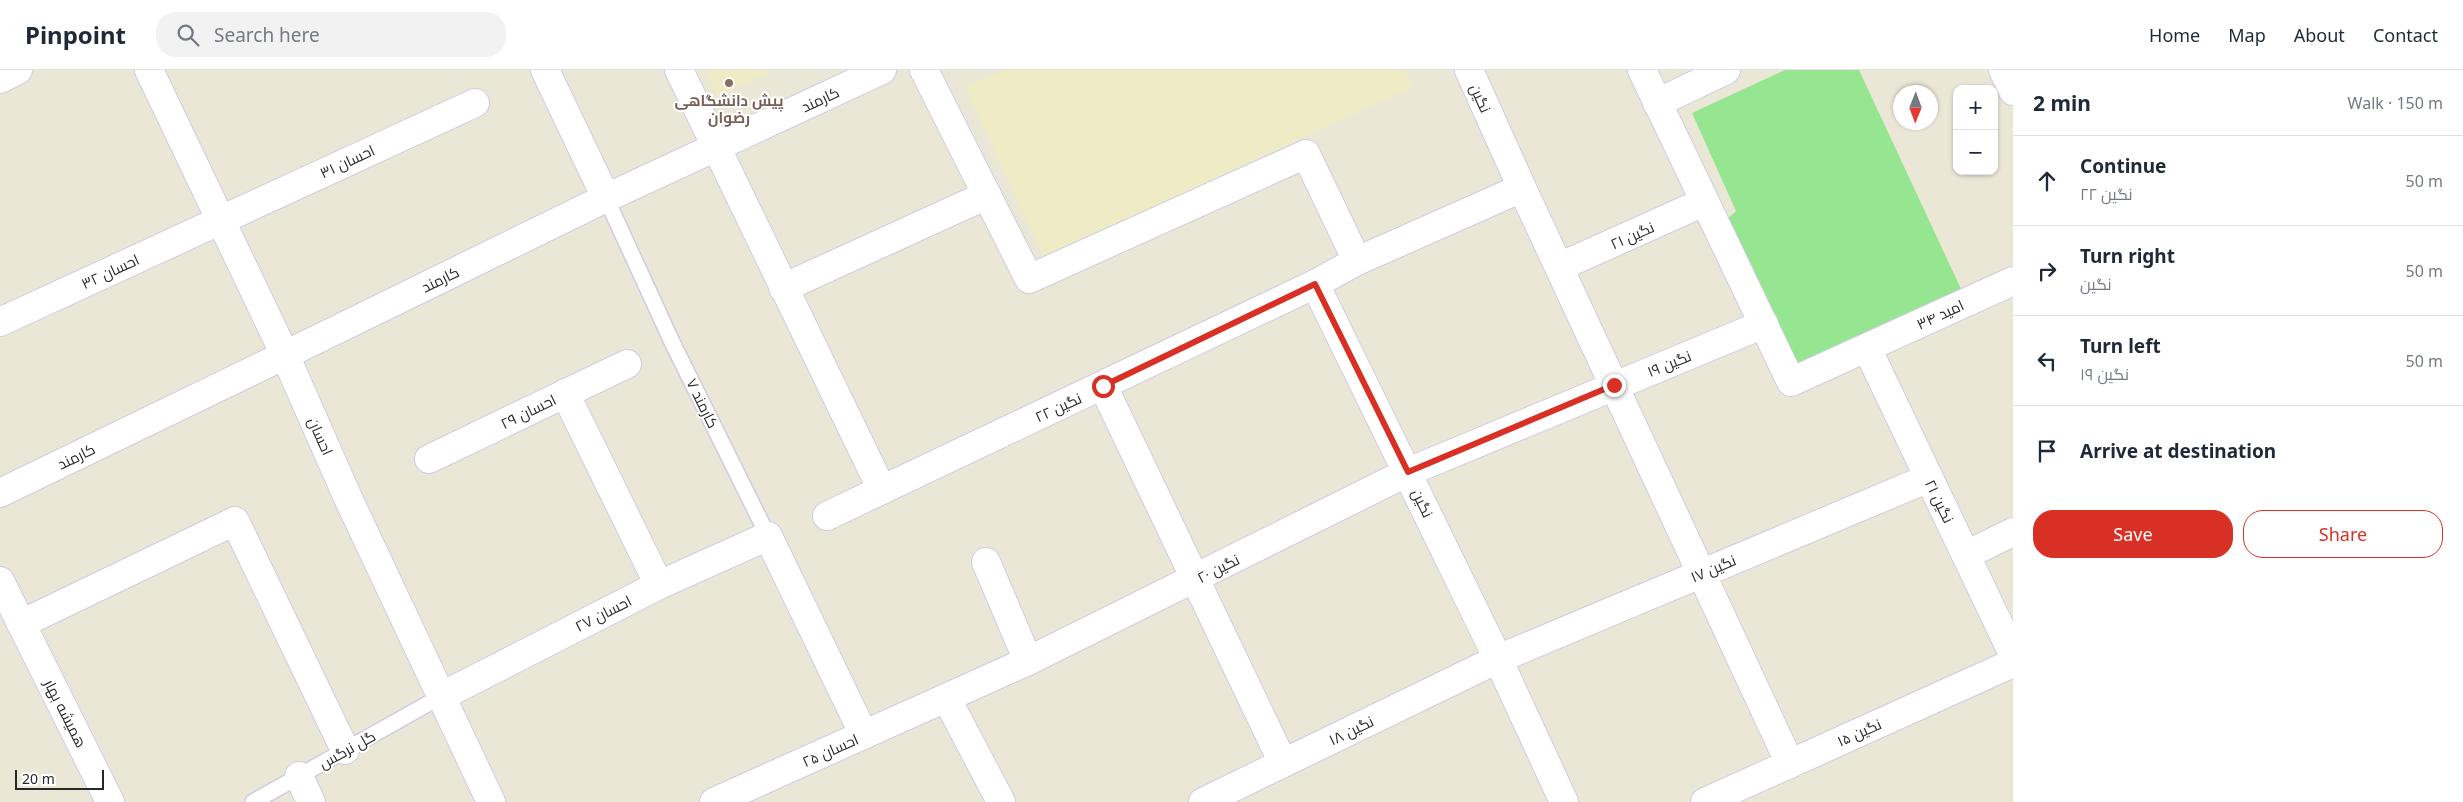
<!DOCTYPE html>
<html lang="en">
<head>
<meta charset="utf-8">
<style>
	:root { --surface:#fff; --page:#f2f2f3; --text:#1f2937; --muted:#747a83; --line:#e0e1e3; --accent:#d93025 }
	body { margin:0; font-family:"Noto Sans",Cairo,sans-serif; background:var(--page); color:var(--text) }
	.controls { position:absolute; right:15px; top:15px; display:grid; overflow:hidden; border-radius:10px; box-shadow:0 1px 4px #0004 }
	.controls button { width:45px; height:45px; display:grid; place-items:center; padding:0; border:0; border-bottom:1px solid var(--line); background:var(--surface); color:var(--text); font:25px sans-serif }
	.compass { position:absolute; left:1893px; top:15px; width:45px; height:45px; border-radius:50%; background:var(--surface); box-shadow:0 1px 4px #0004; rotate:181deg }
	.scale { position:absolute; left:15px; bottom:12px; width:89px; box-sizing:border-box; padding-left:5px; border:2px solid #272727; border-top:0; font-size:14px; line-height:18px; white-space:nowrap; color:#272727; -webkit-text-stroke:4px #fff; paint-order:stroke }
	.stop { position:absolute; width:15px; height:15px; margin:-11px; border:4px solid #d93025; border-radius:50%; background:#fff }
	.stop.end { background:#d93025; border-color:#fff; box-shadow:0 1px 5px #0008 }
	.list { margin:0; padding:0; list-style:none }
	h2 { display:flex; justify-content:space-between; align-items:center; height:65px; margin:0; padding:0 20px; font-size:21px }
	h2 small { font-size:16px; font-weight:400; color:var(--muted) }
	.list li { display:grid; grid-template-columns:32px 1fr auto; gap:15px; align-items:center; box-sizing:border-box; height:90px; padding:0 20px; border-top:1px solid var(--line) }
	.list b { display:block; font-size:19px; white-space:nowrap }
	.list p { margin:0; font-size:16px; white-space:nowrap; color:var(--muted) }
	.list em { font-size:16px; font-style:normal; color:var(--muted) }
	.actions { display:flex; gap:10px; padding:15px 20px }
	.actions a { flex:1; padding:11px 0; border:1px solid var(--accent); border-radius:20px; text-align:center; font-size:18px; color:var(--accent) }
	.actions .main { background:var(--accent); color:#fff }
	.icon { flex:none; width:28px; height:28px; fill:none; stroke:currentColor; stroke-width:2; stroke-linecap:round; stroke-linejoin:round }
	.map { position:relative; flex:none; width:2013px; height:732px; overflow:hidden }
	header { display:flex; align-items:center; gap:30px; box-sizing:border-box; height:70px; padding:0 25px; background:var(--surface); border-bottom:1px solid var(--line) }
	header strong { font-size:24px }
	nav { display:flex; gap:28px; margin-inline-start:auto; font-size:18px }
	.search { width:350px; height:45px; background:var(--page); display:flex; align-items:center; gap:12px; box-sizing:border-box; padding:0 18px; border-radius:20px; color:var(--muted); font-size:19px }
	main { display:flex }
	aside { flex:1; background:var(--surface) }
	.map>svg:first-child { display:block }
	.education { fill:#eeebc5 }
	.green { fill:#96e590 }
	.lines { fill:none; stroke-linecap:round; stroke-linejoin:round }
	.service-casing { stroke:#cecce1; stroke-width:18 }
	.minor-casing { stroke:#cecce1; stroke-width:30 }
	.tertiary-casing { stroke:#cecce1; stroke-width:30 }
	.service { stroke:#fff; stroke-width:15 }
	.minor { stroke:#fff; stroke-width:28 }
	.tertiary { stroke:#fff; stroke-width:28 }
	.route { stroke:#d93025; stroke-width:6 }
	.education-dot { fill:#8d6e63; stroke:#fff; stroke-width:2 }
	.labels { text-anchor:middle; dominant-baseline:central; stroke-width:4; stroke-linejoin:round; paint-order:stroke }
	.street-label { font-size:15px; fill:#272727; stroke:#fff }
	.education-label { font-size:15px; font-weight:bold; fill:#785e54; stroke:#fff }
</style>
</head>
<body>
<header>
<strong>Pinpoint</strong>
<div class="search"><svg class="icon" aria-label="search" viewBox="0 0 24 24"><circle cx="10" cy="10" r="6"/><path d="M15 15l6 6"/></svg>Search here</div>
<nav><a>Home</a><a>Map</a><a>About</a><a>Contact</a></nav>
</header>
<main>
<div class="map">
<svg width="2013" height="732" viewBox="0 0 2013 732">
	<rect width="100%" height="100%" fill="#ebe7d7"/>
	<g class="education">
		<polygon points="705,0 775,0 717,26"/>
		<polygon points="1003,0 1405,0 1413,17 1044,187 965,17"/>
	</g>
	<polygon class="green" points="1785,0 1859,0 1962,221 1798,298 1724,152 1736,141 1692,43"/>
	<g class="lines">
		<defs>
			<g id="service">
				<polyline points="606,128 672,272 768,466"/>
				<polyline points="253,732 440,627"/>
			</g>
			<g id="minor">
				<polyline points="545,0 606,128"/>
				<polyline points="679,0 882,420"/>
				<polyline points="924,0 1029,209 1306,84 1357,191"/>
				<polyline points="1469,0 1522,118 1357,191 1315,214 1498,589 1564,732"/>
				<polyline points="1642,0 1791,312 2013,211"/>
				<polyline points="2003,0 2013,21"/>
				<polyline points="0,9 18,0"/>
				<polyline points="1657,33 1726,0"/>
				<polyline points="1522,118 1790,694"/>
				<polyline points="1559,197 1704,132"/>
				<polyline points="783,218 987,125"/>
				<polyline points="0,252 475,33"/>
				<polyline points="1867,278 2013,584"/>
				<polyline points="1103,316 1283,693"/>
				<polyline points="565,323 659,515"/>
				<polyline points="429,389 627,294"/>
				<polyline points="0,423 285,285 149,0"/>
				<polyline points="827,446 1315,214"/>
				<polyline points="1966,485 2013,462"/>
				<polyline points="0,511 110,732"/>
				<polyline points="21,554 235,451 345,680"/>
				<polyline points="1028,591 1408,402 1764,254"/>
				<polyline points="440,627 659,515 768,466 864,665"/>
				<polyline points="947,629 1001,732"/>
				<polyline points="299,706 311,732"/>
				<polyline points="714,732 1028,591 986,492"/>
				<polyline points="1203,732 1498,589 1929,408"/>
				<polyline points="1705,732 2013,593"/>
			</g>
			<polyline id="tertiary" points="491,732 348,428 285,285 606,128 882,0"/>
		</defs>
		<use href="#service" class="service-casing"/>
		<use href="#minor" class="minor-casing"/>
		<use href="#tertiary" class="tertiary-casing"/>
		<use href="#service" class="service"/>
		<use href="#minor" class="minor"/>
		<use href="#tertiary" class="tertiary"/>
	</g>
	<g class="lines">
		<polyline class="route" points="1103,316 1315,214 1408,402 1614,315"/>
	</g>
	<circle class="education-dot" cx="729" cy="13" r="5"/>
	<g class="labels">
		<g class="street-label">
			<text transform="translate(1481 28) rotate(66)">نگین</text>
			<text transform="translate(820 29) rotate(-25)">کارمند</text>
			<text transform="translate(347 91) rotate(-25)">احسان ۳۱</text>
			<text transform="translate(1632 165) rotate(-24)">نگین ۲۱</text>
			<text transform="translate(110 201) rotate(-25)">احسان ۳۲</text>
			<text transform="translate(440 209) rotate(-26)">کارمند</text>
			<text transform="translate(1940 244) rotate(-25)">امید ۳۴</text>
			<text transform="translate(1669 293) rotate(-22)">نگین ۱۹</text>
			<text transform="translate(703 333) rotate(64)">کارمند ۷</text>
			<text transform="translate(1058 337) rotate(-25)">نگین ۲۲</text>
			<text transform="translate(528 341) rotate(-26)">احسان ۲۹</text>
			<text transform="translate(321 366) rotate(66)">احسان</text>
			<text transform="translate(76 386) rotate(-26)">کارمند</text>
			<text transform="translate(1940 431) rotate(64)">نگین ۲۱</text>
			<text transform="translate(1423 433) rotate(64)">نگین</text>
			<text transform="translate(1218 498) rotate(-27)">نگین ۲۰</text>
			<text transform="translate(1713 498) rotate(-23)">نگین ۱۷</text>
			<text transform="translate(603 543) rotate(-27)">احسان ۲۷</text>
			<text transform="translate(66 643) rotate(63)">همیشه بهار</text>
			<text transform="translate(1351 660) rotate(-26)">نگین ۱۸</text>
			<text transform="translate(1859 662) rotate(-24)">نگین ۱۵</text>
			<text transform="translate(347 679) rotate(-29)">گل نرگس</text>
			<text transform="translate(830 680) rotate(-24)">احسان ۲۵</text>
		</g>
		<g class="education-label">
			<text x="729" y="30">پیش دانشگاهی<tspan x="729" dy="17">رضوان</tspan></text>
		</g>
	</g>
</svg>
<div class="controls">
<button>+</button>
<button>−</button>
</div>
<svg class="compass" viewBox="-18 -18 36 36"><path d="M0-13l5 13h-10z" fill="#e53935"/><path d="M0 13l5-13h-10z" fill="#747a83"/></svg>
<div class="scale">20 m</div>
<div class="stop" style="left:1103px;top:316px"></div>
<div class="stop end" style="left:1614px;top:315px"></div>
</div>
<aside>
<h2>2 min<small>Walk · 150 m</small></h2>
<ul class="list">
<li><svg class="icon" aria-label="ahead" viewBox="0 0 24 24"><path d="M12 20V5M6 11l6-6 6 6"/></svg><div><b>Continue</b><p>نگین ۲۲</p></div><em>50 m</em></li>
<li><svg class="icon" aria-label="right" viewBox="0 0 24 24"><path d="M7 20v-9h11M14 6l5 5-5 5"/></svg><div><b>Turn right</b><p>نگین</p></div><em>50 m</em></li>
<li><svg class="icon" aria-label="left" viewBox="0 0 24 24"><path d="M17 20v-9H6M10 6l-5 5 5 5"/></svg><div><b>Turn left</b><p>نگین ۱۹</p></div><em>50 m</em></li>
<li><svg class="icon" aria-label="arrive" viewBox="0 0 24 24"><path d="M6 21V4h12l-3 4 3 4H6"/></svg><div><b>Arrive at destination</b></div></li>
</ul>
<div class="actions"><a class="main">Save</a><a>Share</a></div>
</aside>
</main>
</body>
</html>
